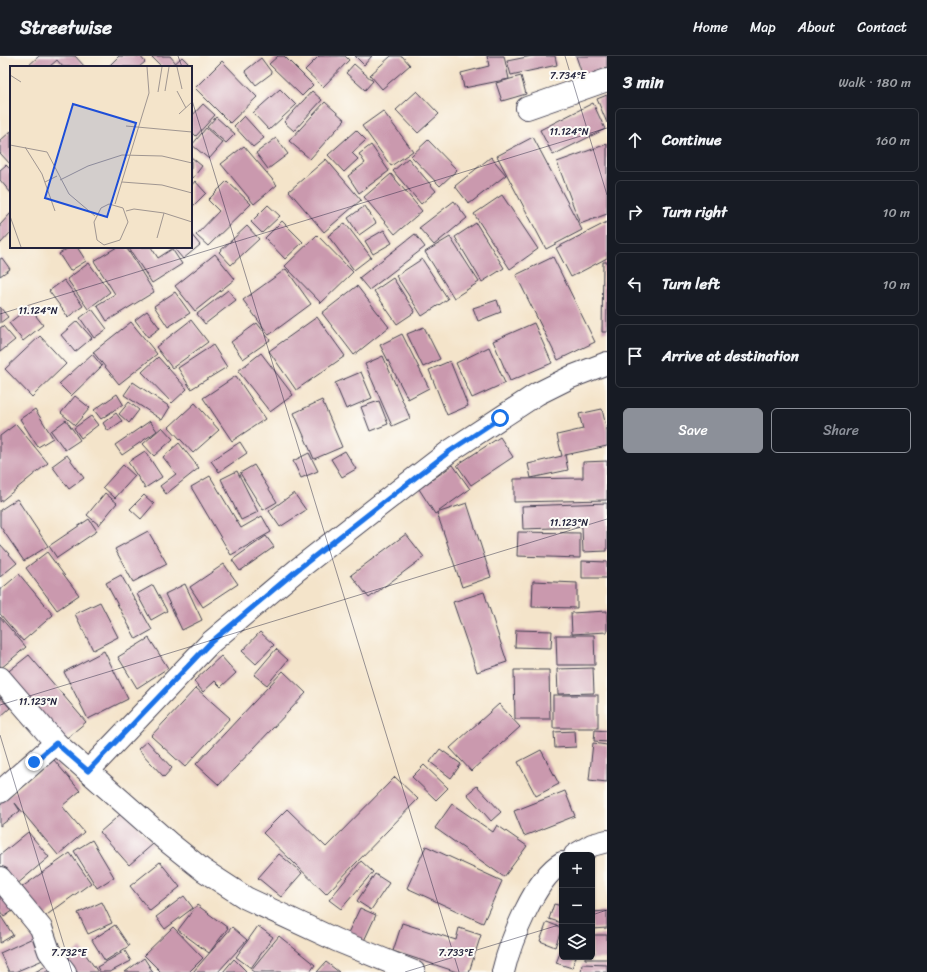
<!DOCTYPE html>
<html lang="en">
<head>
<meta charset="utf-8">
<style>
	:root { --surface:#171b24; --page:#242831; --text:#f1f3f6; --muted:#9ea1a6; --line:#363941; --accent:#8c9099 }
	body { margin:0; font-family:Sriracha,sans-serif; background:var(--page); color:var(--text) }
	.controls { position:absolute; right:12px; bottom:12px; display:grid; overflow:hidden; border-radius:6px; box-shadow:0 1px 3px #0004 }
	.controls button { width:36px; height:36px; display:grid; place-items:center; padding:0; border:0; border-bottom:1px solid var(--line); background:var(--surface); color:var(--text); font:20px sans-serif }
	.stop { position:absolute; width:12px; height:12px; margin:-9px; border:3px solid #1a73e8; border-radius:50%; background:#fff }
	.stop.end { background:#1a73e8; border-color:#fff; box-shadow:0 1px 4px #0008 }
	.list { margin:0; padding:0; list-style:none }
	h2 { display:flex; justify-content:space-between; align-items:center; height:52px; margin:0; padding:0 16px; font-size:17px }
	h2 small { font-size:13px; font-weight:400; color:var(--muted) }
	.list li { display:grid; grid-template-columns:26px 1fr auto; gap:12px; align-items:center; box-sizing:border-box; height:64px; margin:0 8px 8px; padding:0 8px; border:1px solid var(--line); border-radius:6px }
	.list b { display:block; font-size:15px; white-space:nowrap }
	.list em { font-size:13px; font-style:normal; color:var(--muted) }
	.actions { display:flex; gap:8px; padding:12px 16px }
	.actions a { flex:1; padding:9px 0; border:1px solid var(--accent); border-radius:6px; text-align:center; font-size:14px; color:var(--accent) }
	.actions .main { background:var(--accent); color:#fff }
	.icon { flex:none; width:22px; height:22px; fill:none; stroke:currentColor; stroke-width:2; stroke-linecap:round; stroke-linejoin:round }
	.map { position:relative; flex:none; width:607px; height:916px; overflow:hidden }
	header { display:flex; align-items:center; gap:24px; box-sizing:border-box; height:56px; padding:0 20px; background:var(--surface); border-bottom:1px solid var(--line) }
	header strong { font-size:19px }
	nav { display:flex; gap:22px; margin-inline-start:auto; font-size:14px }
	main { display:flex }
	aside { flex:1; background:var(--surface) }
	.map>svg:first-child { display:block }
	.building { fill:#ca99ae }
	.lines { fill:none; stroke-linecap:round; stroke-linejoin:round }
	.minor-casing { stroke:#423f50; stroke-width:24 }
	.minor { stroke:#fff; stroke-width:22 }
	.route { stroke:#1a73e8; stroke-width:5 }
	.ticks { fill:none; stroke:#22223b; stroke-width:1; stroke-opacity:0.45 }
	.inset-road { fill:none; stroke:#a09691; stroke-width:1 }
	.view { fill:#1d4ed8; fill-opacity:0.15; stroke:#1d4ed8; stroke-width:2 }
	.inset-edge { fill:none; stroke:#22223b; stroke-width:2 }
	.ticks-label { font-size:10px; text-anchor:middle; fill:#22223b; stroke:#fdfcf7; stroke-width:4; stroke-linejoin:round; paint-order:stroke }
</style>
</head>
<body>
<header>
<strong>Streetwise</strong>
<nav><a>Home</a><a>Map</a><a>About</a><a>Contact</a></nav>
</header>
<main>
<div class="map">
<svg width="607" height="916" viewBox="0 0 607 916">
	<rect width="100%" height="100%" fill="#fdfcf7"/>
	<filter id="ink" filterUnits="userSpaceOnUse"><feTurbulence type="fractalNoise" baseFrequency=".025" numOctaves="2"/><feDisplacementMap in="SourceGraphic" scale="8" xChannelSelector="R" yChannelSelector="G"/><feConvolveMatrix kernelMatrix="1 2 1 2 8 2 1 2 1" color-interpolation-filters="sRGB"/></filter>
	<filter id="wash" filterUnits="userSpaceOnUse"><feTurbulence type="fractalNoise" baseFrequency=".012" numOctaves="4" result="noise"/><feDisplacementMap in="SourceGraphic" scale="16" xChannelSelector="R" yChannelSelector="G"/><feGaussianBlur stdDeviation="0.9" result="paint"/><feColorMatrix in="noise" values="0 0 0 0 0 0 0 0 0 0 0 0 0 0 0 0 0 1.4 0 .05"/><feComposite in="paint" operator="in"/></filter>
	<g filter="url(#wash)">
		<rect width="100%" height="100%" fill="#f4e4ca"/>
		<g id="blocks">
			<g class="building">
				<polygon points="39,0 75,0 85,11 63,11 57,4 49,11 29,11 28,10"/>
				<polygon points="119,0 140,0 145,6 139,11 108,11"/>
				<polygon points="151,0 170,0 175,6 170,11 162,11"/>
				<polygon points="278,0 284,0 313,29 302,40 269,8"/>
				<polygon points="319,0 345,0 349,4 323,31 305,14"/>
				<polygon points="355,0 372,0 364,9"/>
				<polygon points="391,0 402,0 410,9 382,33 370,19"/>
				<polygon points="487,0 504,0 509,23 464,32 461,17 489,10"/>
				<polygon points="532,0 555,0 557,9 511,19 507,5"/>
				<polygon points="576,0 607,0 607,12 583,21"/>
				<polygon points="182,1 191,10 189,11 171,11"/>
				<polygon points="261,2 272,17 256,29 245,15"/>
				<polygon points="222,5 257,41 230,67 195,32"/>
				<polygon points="354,8 373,25 365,34 346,17"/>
				<polygon points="521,20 526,38 502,45 496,27"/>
				<polygon points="280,33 296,49 269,74 253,57"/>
				<polygon points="312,35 322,44 294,75 284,66"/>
				<polygon points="417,35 439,58 418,77 396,54"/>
				<polygon points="607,39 607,67 597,43"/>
				<polygon points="325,46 345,64 310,103 289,85"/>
				<polygon points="593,47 605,73 553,99 540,74"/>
				<polygon points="203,48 215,59 196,80 191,75 191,61"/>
				<polygon points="383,55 413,95 391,110 362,70"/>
				<polygon points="244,60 264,82 253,91 234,70"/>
				<polygon points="216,61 235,78 226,87 207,71"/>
				<polygon points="206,72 223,87 209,103 192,89"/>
				<polygon points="356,74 366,84 352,97 358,103 344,116 328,99"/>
				<polygon points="11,75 11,109 0,97 0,85"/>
				<polygon points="533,81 582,174 546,193 497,100"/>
				<polygon points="276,82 288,98 268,113 256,97"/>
				<polygon points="428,84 457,114 440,130 411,100"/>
				<polygon points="607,88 607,158 580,168 557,106"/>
				<polygon points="371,89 389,115 359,137 348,120 365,107 359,98"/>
				<polygon points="244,90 277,129 254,148 221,108"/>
				<polygon points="191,101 202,110 193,122 191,121"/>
				<polygon points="491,101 506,119 469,148 455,130"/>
				<polygon points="408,102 436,135 421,148 393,115"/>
				<polygon points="326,103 361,144 324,176 289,135"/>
				<polygon points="6,109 11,114 11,137 0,124 0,114"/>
				<polygon points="391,118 422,155 395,178 364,141"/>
				<polygon points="195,125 206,137 191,152 191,130"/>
				<polygon points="227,125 251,148 208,190 196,179 219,155 208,144"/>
				<polygon points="502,139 538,193 510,213 474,158"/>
				<polygon points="454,145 467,162 434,189 419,172"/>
				<polygon points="268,149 280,160 262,177 251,166"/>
				<polygon points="365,150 376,167 359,179 348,162"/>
				<polygon points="11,157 11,176 0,188 0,169"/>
				<polygon points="282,165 303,186 285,203 265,182"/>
				<polygon points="607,166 607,202 571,221 556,192"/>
				<polygon points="345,167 371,201 354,214 328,180"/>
				<polygon points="476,167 504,212 482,226 455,181"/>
				<polygon points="247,170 259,183 231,209 219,196"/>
				<polygon points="384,174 392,187 373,198 365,185"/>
				<polygon points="191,178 200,189 183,203 173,191 191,191"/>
				<polygon points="415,178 425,191 369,234 359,222"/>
				<polygon points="317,179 353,216 321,247 285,210"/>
				<polygon points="450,181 479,226 454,242 425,196"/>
				<polygon points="70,191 77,191 86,205 70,215 59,198"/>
				<polygon points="117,191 126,191 154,236 107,265 97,249 115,238 94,205"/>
				<polygon points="128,191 151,191 158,202 172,193 182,208 152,227"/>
				<polygon points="215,198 235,223 195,255 175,230"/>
				<polygon points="553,201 595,286 558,304 516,219"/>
				<polygon points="2,202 10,213 0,220 0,203"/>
				<polygon points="422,203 448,243 422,260 396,220"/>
				<polygon points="603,206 607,206 607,276 602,276"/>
				<polygon points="89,207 110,236 88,253 67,223"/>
				<polygon points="286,213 311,248 269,279 243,244"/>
				<polygon points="393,222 415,256 397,268 374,235"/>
				<polygon points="64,224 83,250 68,261 49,235"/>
				<polygon points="357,230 389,271 354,299 322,257"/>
				<polygon points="228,234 236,244 205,268 197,258"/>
				<polygon points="175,236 190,257 168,271 154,250"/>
				<polygon points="497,244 501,256 478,265 473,252"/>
				<polygon points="0,251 8,261 0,267"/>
				<polygon points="29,251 43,269 23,285 9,267"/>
				<polygon points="92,253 107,273 94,282 80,262"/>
				<polygon points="147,255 160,272 148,281 135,264"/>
				<polygon points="317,261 345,300 296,334 269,295"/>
				<polygon points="191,264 208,286 172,312 156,291"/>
				<polygon points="77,265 92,282 75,296 61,279"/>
				<polygon points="131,266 157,298 119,328 93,296"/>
				<polygon points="257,267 270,284 243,303 231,286"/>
				<polygon points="534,267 552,307 510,325 493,285"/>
				<polygon points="3,270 15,284 0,296 0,272"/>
				<polygon points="424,271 440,303 423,311 407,278"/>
				<polygon points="402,278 429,332 408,343 380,289"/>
				<polygon points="40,280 66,308 32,341 5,313"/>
				<polygon points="213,289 227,311 191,333 178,312"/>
				<polygon points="489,291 505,327 472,342 456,307"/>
				<polygon points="261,297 293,339 270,356 238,315"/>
				<polygon points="92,298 102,310 71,340 59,328"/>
				<polygon points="383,300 410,362 392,370 365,308"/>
				<polygon points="158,301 187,333 172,347 142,316"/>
				<polygon points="450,305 468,350 447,359 429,314"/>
				<polygon points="361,316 372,342 346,353 335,327"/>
				<polygon points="236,320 265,363 232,385 203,342"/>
				<polygon points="133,326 170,351 162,364 124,339"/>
				<polygon points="117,338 123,348 101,363 94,354"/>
				<polygon points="75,340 90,352 75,369 61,357"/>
				<polygon points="322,344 342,391 314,403 294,357"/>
				<polygon points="379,345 388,368 370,375 361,351"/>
				<polygon points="129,346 139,354 129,367 119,358"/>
				<polygon points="195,347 219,374 193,397 169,371"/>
				<polygon points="35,353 53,382 38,391 20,363"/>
				<polygon points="602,353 607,375 607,390 565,399 568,414 531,422 528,408 562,400 557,379 583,373 579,358"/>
				<polygon points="116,357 122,365 108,375 103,367"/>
				<polygon points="91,360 98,369 81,382 74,372"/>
				<polygon points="66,364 80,384 65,394 51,375"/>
				<polygon points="150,365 157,375 122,399 115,389"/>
				<polygon points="16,368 48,407 0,446 0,380"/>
				<polygon points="162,371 173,383 154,400 143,388"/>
				<polygon points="500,381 513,401 471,429 457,409"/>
				<polygon points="240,386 247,397 219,416 211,405"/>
				<polygon points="179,387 199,412 166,438 160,430 176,418 163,401"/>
				<polygon points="145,395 162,421 145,432 128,406"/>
				<polygon points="345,395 356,413 342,421 331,403"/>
				<polygon points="309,397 318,415 301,422 293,405"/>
				<polygon points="67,399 84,422 69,433 52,410"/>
				<polygon points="607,405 607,444 514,446 514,423 583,422 583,406"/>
				<polygon points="123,409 135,420 115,442 103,431"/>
				<polygon points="254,409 277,446 263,454 240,417"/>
				<polygon points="453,409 470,433 435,458 419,433"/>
				<polygon points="237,415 258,456 241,464 221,423"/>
				<polygon points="210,420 241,472 262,460 271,476 231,499 191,431"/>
				<polygon points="105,437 117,447 99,469 87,459"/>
				<polygon points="294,437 306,454 280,471 269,455"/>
				<polygon points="144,439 154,448 141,463 130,453"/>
				<polygon points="17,443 48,490 24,505 0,470 0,454"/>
				<polygon points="467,447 491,521 462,531 437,457"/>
				<polygon points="607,447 607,495 583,496 582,471 523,473 522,450"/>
				<polygon points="89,463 97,475 57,502 49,490"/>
				<polygon points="148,475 167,508 133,526 115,493"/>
				<polygon points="518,476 580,477 580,502 517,500"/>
				<polygon points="406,478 424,501 369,542 351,519"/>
				<polygon points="266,480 274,491 240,515 232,504"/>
				<polygon points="0,488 17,507 0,521"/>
				<polygon points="47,496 79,539 57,554 26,512"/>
				<polygon points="582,505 607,506 607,522 582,522"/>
				<polygon points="224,508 238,528 203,551 190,531"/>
				<polygon points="19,518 53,559 23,585 0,558 0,534"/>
				<polygon points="121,519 152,574 136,583 106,527"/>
				<polygon points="533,525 577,527 577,552 532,551"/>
				<polygon points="185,528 202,564 182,574 165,538"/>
				<polygon points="153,529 167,555 151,564 137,538"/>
				<polygon points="484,536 507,606 477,616 453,546"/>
				<polygon points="100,546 118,581 93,594 75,558"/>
				<polygon points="607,555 607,576 572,578 571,557"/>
				<polygon points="0,561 26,591 0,613"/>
				<polygon points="516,574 552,575 551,592 515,591"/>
				<polygon points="260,576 274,589 256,608 242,595"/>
				<polygon points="556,579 594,579 595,609 557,609"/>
				<polygon points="149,582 168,612 137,632 118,601"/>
				<polygon points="276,593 288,604 267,629 254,619"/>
				<polygon points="104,595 128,643 88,663 64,616"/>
				<polygon points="29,599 86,666 62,686 5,618"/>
				<polygon points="221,600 236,617 221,631 215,625 203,636 194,625"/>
				<polygon points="593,612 594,637 558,638 557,613"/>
				<polygon points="514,614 549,614 550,663 515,663"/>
				<polygon points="283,615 306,637 219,729 196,708"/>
				<polygon points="196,632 230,662 185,711 151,680"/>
				<rect x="553" y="639" width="45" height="33"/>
				<polygon points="0,641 10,652 0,661"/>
				<polygon points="499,648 520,671 471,715 450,692"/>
				<polygon points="595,674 607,675 607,686 594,685"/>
				<polygon points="575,675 576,691 555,692 554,676"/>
				<polygon points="147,685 172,712 164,721 138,693"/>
				<polygon points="593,687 607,689 607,726 589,724"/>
				<polygon points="440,693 461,708 451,722 430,706"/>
				<polygon points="541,694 559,728 536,740 518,706"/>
				<polygon points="54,704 80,735 62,750 84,776 58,799 15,747 20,755 0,770 0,744 9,740"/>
				<polygon points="424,709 448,732 436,744 412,721"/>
				<polygon points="395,721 418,743 326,838 263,777 287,753 326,791"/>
				<polygon points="477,730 501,756 491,765 467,738"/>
				<polygon points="565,735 575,760 524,780 514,755"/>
				<polygon points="452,748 493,776 497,769 527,790 504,821 435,772"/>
				<polygon points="124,755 153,788 129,809 100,776"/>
				<polygon points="28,776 49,801 16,829 0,810 0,799"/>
				<polygon points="92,784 114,821 97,832 74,795"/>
				<polygon points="426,790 502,825 483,867 407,832"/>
				<polygon points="70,797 91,827 44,861 22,831"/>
				<polygon points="279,798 302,817 281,841 258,822"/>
				<polygon points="361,805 373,816 341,853 329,844"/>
				<polygon points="160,806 180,831 150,855 130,830"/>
				<polygon points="375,818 389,827 371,854 357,845"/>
				<polygon points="0,833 14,854 4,861 0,855"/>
				<polygon points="184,840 193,852 165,873 156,861"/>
				<polygon points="102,846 112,867 88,878 78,857"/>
				<polygon points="554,848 562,850 562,867 549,863"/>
				<polygon points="197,849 228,872 209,897 178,874"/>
				<polygon points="360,852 376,859 362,889 346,881"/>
				<polygon points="607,855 607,872 592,873 592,856"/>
				<polygon points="0,859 13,879 0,887"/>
				<polygon points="547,866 562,872 555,891 540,885"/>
				<polygon points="402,867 456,884 459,872 481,879 469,916 457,916 393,895"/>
				<polygon points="115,869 129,890 105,905 92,884"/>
				<polygon points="258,870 273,881 251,912 236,901"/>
				<polygon points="173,871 203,902 189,916 161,916 144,899"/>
				<polygon points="232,871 247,884 218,916 193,916"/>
				<polygon points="592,879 607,879 607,903 585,903 585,901 592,901"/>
				<polygon points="279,880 315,909 310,916 254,916 251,914"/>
				<polygon points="35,881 45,903 15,916 9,916 0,897"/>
				<polygon points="81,892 98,916 68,916 61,907"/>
				<polygon points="562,892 562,901 576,901 572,912 556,907"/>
				<polygon points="125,895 131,905 110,916 100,916 97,911"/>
				<polygon points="144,902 153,916 125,916"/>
				<polygon points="234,903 246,915 245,916 223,916"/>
				<polygon points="55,905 61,916 35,916"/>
				<polygon points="326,906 339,916 317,916"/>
				<polygon points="582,908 607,909 607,916 581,916"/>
			</g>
		</g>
	</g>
	<g filter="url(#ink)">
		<use href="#blocks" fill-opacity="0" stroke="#423f50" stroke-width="1"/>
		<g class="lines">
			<defs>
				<g id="minor">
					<polyline points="527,52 607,24"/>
					<polyline points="0,622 56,687 168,786 203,814 246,842 336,884 414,916"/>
					<polyline points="88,715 210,587 297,514 380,449 450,395 537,338 571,321 607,307"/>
					<polyline points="0,736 56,687"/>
					<polyline points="575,799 592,789 607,785"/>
					<polyline points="0,822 41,872 49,895 65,916"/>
					<path d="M503 916C510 886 535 822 562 807"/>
				</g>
			</defs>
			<use href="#minor" class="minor-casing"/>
			<use href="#minor" class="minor"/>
		</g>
	</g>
	<g class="lines" filter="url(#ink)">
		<polyline class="route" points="34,706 56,687 88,715 210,587 297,514 380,449 450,395 500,362"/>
	</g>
	<path class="ticks" d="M178 0 182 11M565 0 607 139M191 41 459 916M0 258 607 72M0 649 607 463M0 679 72 916M592 859 607 854M405 916 562 868"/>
	<g transform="translate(10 10)">
		<rect width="182" height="182" fill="#f4e4ca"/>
		<path class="inset-road" d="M167 1 172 23M0 9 11 16M155 25 159 1M167 25 176 42M148 26 152 1M169 48 182 36M116 60 182 66M0 79 37 86 59 128 85 150M15 81 32 108 45 145M50 114 78 100 112 89 152 90 182 97M35 116 47 110M112 116 152 119 182 127M99 138 113 142 118 156 110 174 94 179 87 174 84 156 91 142ZM105 138 139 27 137 1M116 145 124 143 154 147 182 156M0 150 11 181M147 172 154 147"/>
		<path class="view" d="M63 38 126 57 97 151 35 132Z"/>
		<rect width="182" height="182" class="inset-edge"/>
	</g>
	<g class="ticks-label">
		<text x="568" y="23">7.734°E</text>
		<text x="569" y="79">11.124°N</text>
		<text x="38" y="258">11.124°N</text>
		<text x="569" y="470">11.123°N</text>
		<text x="38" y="649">11.123°N</text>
		<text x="69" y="900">7.732°E</text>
		<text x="456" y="900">7.733°E</text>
	</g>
</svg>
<div class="controls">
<button>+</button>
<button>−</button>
<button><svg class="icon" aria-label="layers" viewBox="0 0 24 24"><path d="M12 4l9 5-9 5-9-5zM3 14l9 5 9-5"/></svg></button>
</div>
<div class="stop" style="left:500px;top:362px"></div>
<div class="stop end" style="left:34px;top:706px"></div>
</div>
<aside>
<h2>3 min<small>Walk · 180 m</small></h2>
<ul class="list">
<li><svg class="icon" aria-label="ahead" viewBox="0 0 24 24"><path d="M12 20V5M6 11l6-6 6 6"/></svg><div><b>Continue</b></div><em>160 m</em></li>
<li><svg class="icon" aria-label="right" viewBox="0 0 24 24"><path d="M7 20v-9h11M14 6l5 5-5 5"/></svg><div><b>Turn right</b></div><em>10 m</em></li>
<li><svg class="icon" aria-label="left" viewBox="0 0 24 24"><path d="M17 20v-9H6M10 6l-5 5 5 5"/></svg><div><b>Turn left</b></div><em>10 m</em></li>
<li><svg class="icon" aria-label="arrive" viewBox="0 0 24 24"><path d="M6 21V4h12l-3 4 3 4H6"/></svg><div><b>Arrive at destination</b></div></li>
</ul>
<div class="actions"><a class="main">Save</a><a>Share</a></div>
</aside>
</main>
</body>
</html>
